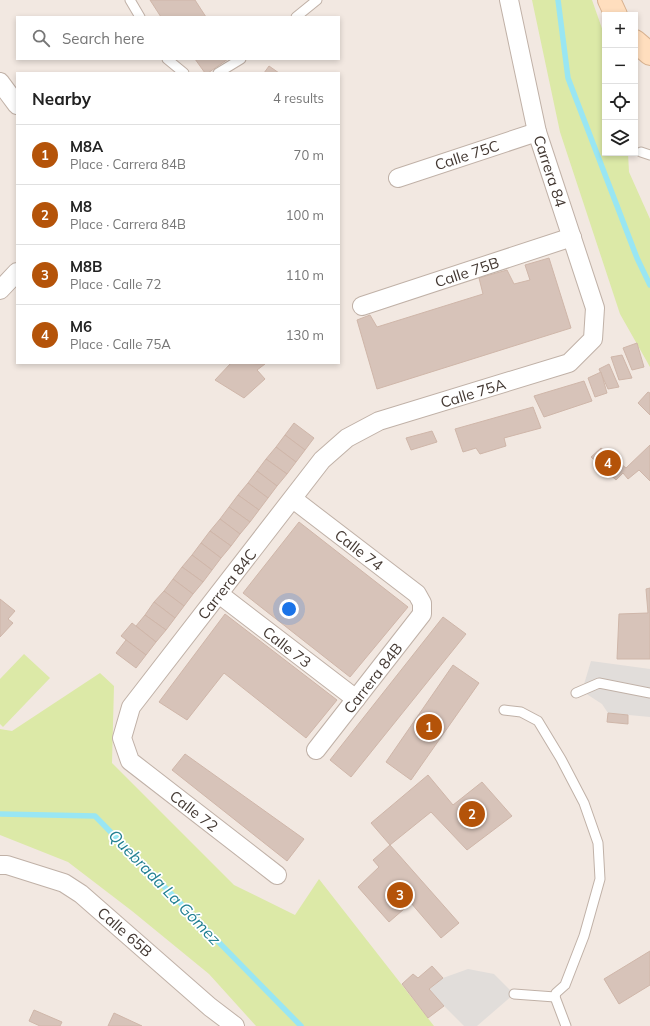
<!DOCTYPE html>
<html lang="en">
<head>
<meta charset="utf-8">
<style>
	:root { --surface:#fff; --page:#f6f6f6; --text:#222; --muted:#767676; --line:#e0e0e0; --accent:#b45309 }
	body { margin:0; font-family:Mulish,sans-serif; background:var(--page); color:var(--text) }
	.controls { position:absolute; right:12px; top:12px; display:grid; overflow:hidden; border-radius:0px; box-shadow:0 2px 6px #0003 }
	.controls button { width:36px; height:36px; display:grid; place-items:center; padding:0; border:0; border-bottom:1px solid var(--line); background:var(--surface); color:var(--text); font:20px sans-serif }
	.you { position:absolute; left:289px; top:609px; width:14px; height:14px; margin:-10px; border:3px solid #fff; border-radius:50%; background:#1a73e8; box-shadow:0 0 0 6px #1a73e833 }
	.badge { display:grid; place-items:center; width:26px; height:26px; border-radius:50%; background:var(--accent); color:#fff; font-size:13px; font-weight:700 }
	.pin { position:absolute; translate:-50% -50%; border:2px solid #fff; box-shadow:0 1px 4px #0006 }
	.list { margin:0; padding:0; list-style:none }
	h2 { display:flex; justify-content:space-between; align-items:center; height:52px; margin:0; padding:0 16px; font-size:17px }
	h2 small { font-size:13px; font-weight:400; color:var(--muted) }
	.list li { display:grid; grid-template-columns:26px 1fr auto; gap:12px; align-items:center; box-sizing:border-box; height:60px; padding:0 16px; border-top:1px solid var(--line) }
	.list b { display:block; font-size:15px; white-space:nowrap }
	.list p { margin:0; font-size:13px; white-space:nowrap; color:var(--muted) }
	.list em { font-size:13px; font-style:normal; color:var(--muted) }
	.icon { flex:none; width:22px; height:22px; fill:none; stroke:currentColor; stroke-width:2; stroke-linecap:round; stroke-linejoin:round }
	.map { position:relative; flex:none; width:650px; height:1026px; overflow:hidden }
	.search { position:absolute; background:var(--surface); box-shadow:0 2px 6px #0003; left:16px; top:16px; width:324px; height:44px; display:flex; align-items:center; gap:10px; box-sizing:border-box; padding:0 14px; border-radius:0px; color:var(--muted); font-size:15px }
	.panel { position:absolute; background:var(--surface); box-shadow:0 2px 6px #0003; left:16px; top:72px; width:324px; height:292px; border-radius:0px }
	.map>svg:first-child { display:block }
	.green { fill:#dce9a7 }
	.parking { fill:#e1ddda }
	.lines { fill:none; stroke-linecap:round; stroke-linejoin:round }
	.stream { stroke:#99e6f3; stroke-width:5.5 }
	.building { fill:#d7c3b9; stroke:#cfb6a9 }
	.lane-casing { stroke:#c0b1a7; stroke-width:11 }
	.street-casing { stroke:#c0b1a7; stroke-width:20 }
	.secondary-casing { stroke:#d8b290; stroke-width:24 }
	.lane { stroke:#fff; stroke-width:9 }
	.street { stroke:#fff; stroke-width:18 }
	.secondary { stroke:#ffdebe; stroke-width:22 }
	.labels { text-anchor:middle; dominant-baseline:central; stroke-width:3.5; stroke-linejoin:round; paint-order:stroke }
	.street-label { font-size:15px; fill:#433832; stroke:#fff }
	.water-label { font-size:16px; font-style:italic; fill:#238092; stroke:#fff }
</style>
</head>
<body>
<div class="map">
<svg width="650" height="1026" viewBox="0 0 650 1026">
	<rect width="100%" height="100%" fill="#f2e8e1"/>
	<g class="green">
		<polygon points="532,0 592,0 605,37 605,153 628,153 629,172 650,219 650,367 620,314 560,132"/>
		<polygon points="24,654 50,678 3,727 0,724 0,679"/>
		<polygon points="100,673 114,686 112,763 234,885 295,915 319,879 434,1026 256,1026 209,974 132,911 68,862 0,835 0,729 12,731"/>
	</g>
	<g class="parking">
		<polygon points="591,661 650,669 650,717 608,713 602,704 582,691"/>
		<polygon points="468,969 494,974 514,994 477,1026 464,1026 444,1006 429,989 443,978"/>
	</g>
	<g class="lines">
		<g class="stream">
			<polyline points="558,0 568,78 637,258 650,285"/>
			<polyline points="0,814 95,816 301,1026"/>
		</g>
	</g>
	<g class="building">
		<polygon points="150,0 195,0 206,17 161,17"/>
		<polygon points="195,59 228,59 208,73 205,73"/>
		<polygon points="269,66 279,73 264,73"/>
		<polygon points="549,258 571,328 377,389 357,320 370,315 377,327 483,294 479,278 507,270 514,284 530,280 525,265"/>
		<polygon points="637,343 644,367 632,370 623,348"/>
		<polygon points="622,355 632,378 619,380 611,357"/>
		<polygon points="231,363 265,364 257,370 265,379 244,398 215,380"/>
		<polygon points="609,364 619,387 608,389 599,369"/>
		<polygon points="601,372 607,393 595,397 588,378"/>
		<polygon points="584,381 592,401 544,417 534,396"/>
		<polygon points="648,392 650,393 650,415 638,403"/>
		<polygon points="533,407 541,428 504,438 506,446 480,454 476,448 463,452 455,429"/>
		<polygon points="294,423 314,438 305,450 285,435"/>
		<polygon points="432,431 437,442 411,450 406,438"/>
		<polygon points="285,435 305,450 296,462 276,447"/>
		<polygon points="650,445 650,481 639,470 628,479 623,473 616,480 591,457 601,448 626,468"/>
		<polygon points="276,447 296,462 287,474 266,459"/>
		<polygon points="266,459 287,474 277,486 257,471"/>
		<polygon points="257,471 277,486 268,498 248,483"/>
		<polygon points="248,483 268,498 259,510 238,495"/>
		<polygon points="238,495 259,510 250,522 229,507"/>
		<polygon points="229,507 250,522 240,534 220,519"/>
		<polygon points="220,519 240,534 231,546 210,531"/>
		<polygon points="299,522 408,607 350,677 243,593"/>
		<polygon points="210,531 231,546 221,558 201,543"/>
		<polygon points="201,543 221,558 212,570 192,555"/>
		<polygon points="192,555 212,570 203,582 182,567"/>
		<polygon points="182,567 203,582 193,594 173,579"/>
		<polygon points="173,579 193,594 184,606 164,591"/>
		<polygon points="650,588 650,659 617,659 619,614 648,613 646,589"/>
		<polygon points="164,591 184,606 175,618 154,602"/>
		<polygon points="0,599 15,611 8,619 13,623 0,637"/>
		<polygon points="154,602 175,618 166,630 145,615"/>
		<polygon points="225,614 337,700 306,738 224,673 187,720 159,702"/>
		<polygon points="145,615 166,630 156,642 136,626"/>
		<polygon points="443,617 466,634 351,777 330,760"/>
		<polygon points="132,623 156,642 146,655 121,636"/>
		<polygon points="126,640 146,655 136,668 116,653"/>
		<polygon points="453,665 479,683 411,780 386,762"/>
		<polygon points="608,713 628,715 628,724 607,722"/>
		<polygon points="185,754 304,839 287,861 172,770"/>
		<polygon points="428,775 453,805 482,782 512,816 467,850 431,812 390,845 371,823"/>
		<polygon points="390,845 459,923 441,938 411,903 389,922 358,887 379,867 373,860"/>
		<polygon points="650,951 650,985 619,1004 604,979"/>
		<polygon points="432,966 443,978 429,989 444,1006 428,1018 402,984 413,974 418,978"/>
		<polygon points="34,1010 62,1022 60,1026 40,1026 29,1021"/>
		<polygon points="114,1013 142,1026 108,1026"/>
	</g>
	<g class="lines">
		<defs>
			<g id="lane">
				<polyline points="130,0 140,17"/>
				<polyline points="296,17 317,0"/>
				<polyline points="167,59 184,73"/>
				<polyline points="218,73 241,59"/>
				<polyline points="641,152 650,155"/>
				<polyline points="576,693 599,683 650,693"/>
				<polyline points="504,710 521,712 538,721 561,759 584,803 598,843 600,879 584,936 565,985 556,993 555,997 566,1026"/>
				<polyline points="514,994 555,997"/>
			</g>
			<g id="street">
				<polyline points="0,82 17,105"/>
				<polyline points="398,178 537,132"/>
				<polyline points="0,290 17,272"/>
				<polyline points="362,306 572,237"/>
				<polyline points="293,499 417,594 422,603 422,614 316,750"/>
				<polyline points="219,594 356,699"/>
				<polyline points="0,865 7,865 64,883 81,894 210,1007 235,1026"/>
				<polyline points="277,875 130,761 122,738 131,707 322,460 347,438 379,421 569,363 593,339 595,308 537,132 509,0"/>
			</g>
			<g id="secondary">
				<polyline points="609,0 616,15"/>
				<polyline points="635,41 650,54"/>
			</g>
		</defs>
		<use href="#lane" class="lane-casing"/>
		<use href="#street" class="street-casing"/>
		<use href="#secondary" class="secondary-casing"/>
		<use href="#lane" class="lane"/>
		<use href="#street" class="street"/>
		<use href="#secondary" class="secondary"/>
	</g>
	<g class="labels">
		<g class="street-label">
			<text transform="translate(467 155) rotate(-18)">Calle 75C</text>
			<text transform="translate(550 171) rotate(72)">Carrera 84</text>
			<text transform="translate(467 272) rotate(-18)">Calle 75B</text>
			<text transform="translate(473 393) rotate(-17)">Calle 75A</text>
			<text transform="translate(359 550) rotate(38)">Calle 74</text>
			<text transform="translate(227 584) rotate(-52)">Carrera 84C</text>
			<text transform="translate(287 647) rotate(38)">Calle 73</text>
			<text transform="translate(373 678) rotate(-52)">Carrera 84B</text>
			<text transform="translate(194 811) rotate(38)">Calle 72</text>
			<text transform="translate(125 932) rotate(41)">Calle 65B</text>
		</g>
		<g class="water-label">
			<text transform="translate(165 887) rotate(46)">Quebrada La Gómez</text>
		</g>
	</g>
</svg>
<div class="controls">
<button>+</button>
<button>−</button>
<button><svg class="icon" aria-label="locate" viewBox="0 0 24 24"><circle cx="12" cy="12" r="6"/><path d="M12 2v4M12 18v4M2 12h4M18 12h4"/></svg></button>
<button><svg class="icon" aria-label="layers" viewBox="0 0 24 24"><path d="M12 4l9 5-9 5-9-5zM3 14l9 5 9-5"/></svg></button>
</div>
<div class="you"></div>
<div class="pin badge" style="left:429px;top:727px">1</div>
<div class="pin badge" style="left:472px;top:814px">2</div>
<div class="pin badge" style="left:400px;top:895px">3</div>
<div class="pin badge" style="left:608px;top:463px">4</div>
<div class="search"><svg class="icon" aria-label="search" viewBox="0 0 24 24"><circle cx="10" cy="10" r="6"/><path d="M15 15l6 6"/></svg>Search here</div>
<section class="panel">
<h2>Nearby<small>4 results</small></h2>
<ul class="list">
<li><span class="badge">1</span><div><b>M8A</b><p>Place · Carrera 84B</p></div><em>70 m</em></li>
<li><span class="badge">2</span><div><b>M8</b><p>Place · Carrera 84B</p></div><em>100 m</em></li>
<li><span class="badge">3</span><div><b>M8B</b><p>Place · Calle 72</p></div><em>110 m</em></li>
<li><span class="badge">4</span><div><b>M6</b><p>Place · Calle 75A</p></div><em>130 m</em></li>
</ul>
</section>
</div>
</body>
</html>
